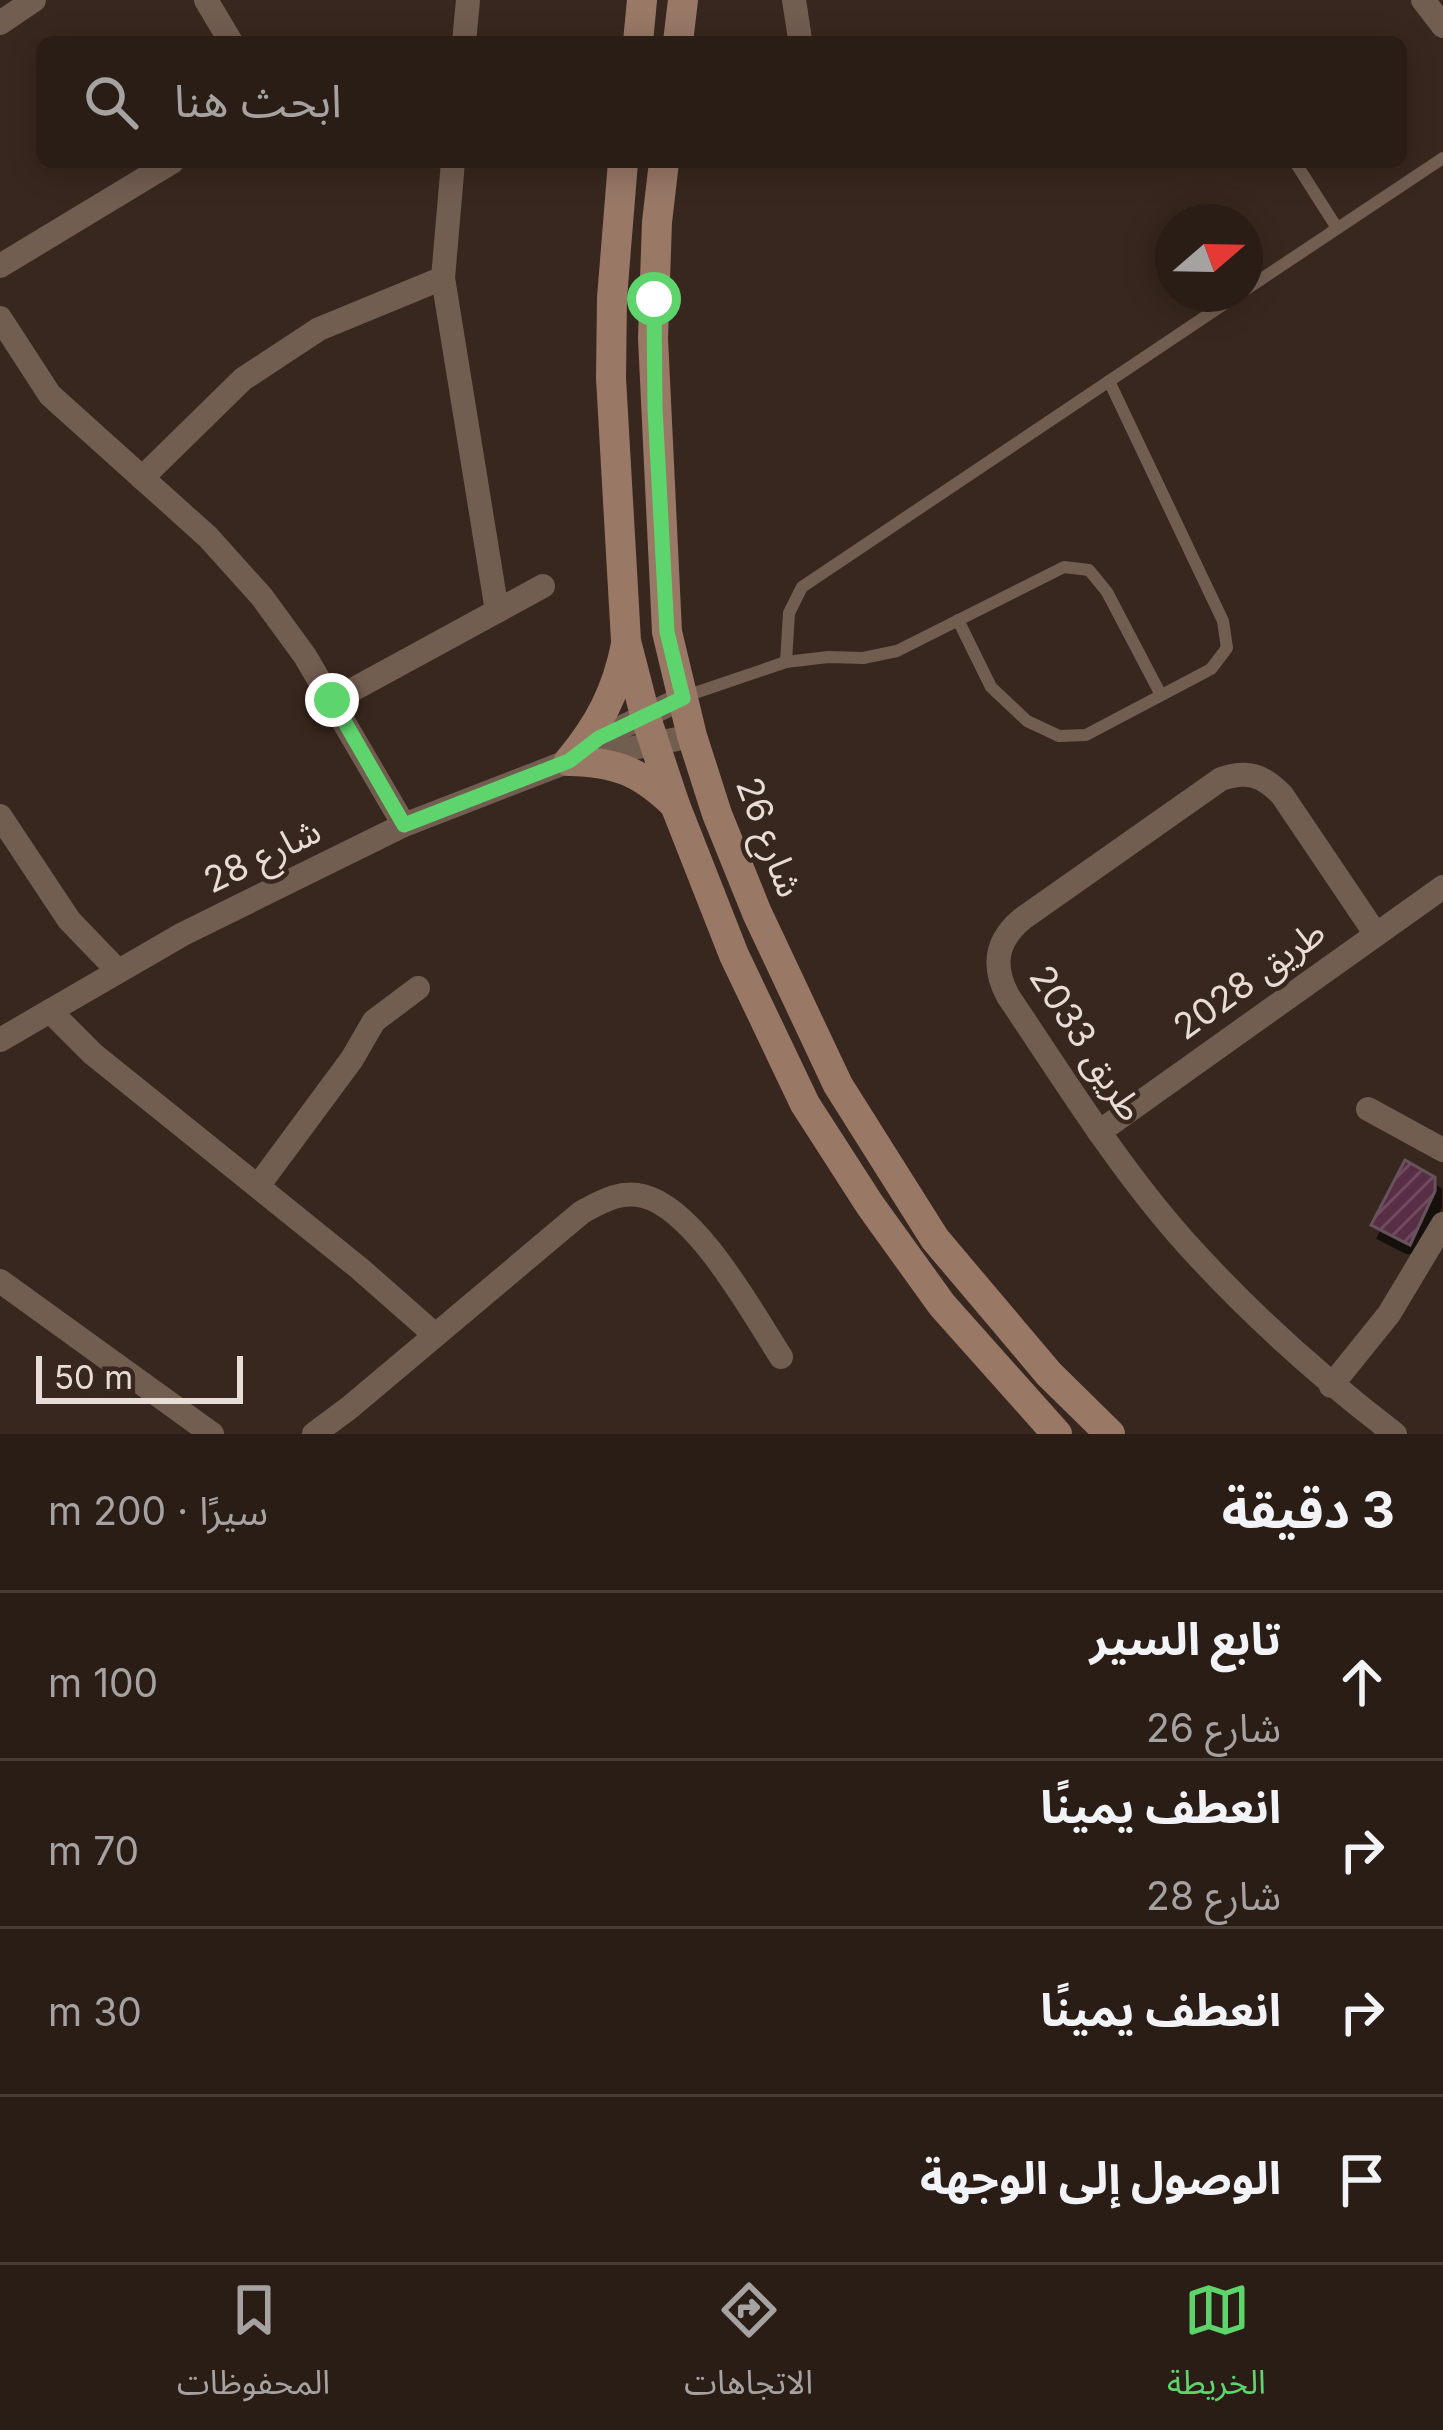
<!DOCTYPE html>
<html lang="ar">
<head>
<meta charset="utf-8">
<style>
	:root { --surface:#2a1d16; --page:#32261f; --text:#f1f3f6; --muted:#a5a2a1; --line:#463b35; --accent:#5ed56c }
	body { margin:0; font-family:Inter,"Noto Sans Arabic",sans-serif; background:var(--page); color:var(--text); direction:rtl }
	.compass { position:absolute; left:1155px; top:204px; width:108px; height:108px; border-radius:50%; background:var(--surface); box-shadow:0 6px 30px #0003; rotate:70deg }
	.scale { position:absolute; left:36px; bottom:30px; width:207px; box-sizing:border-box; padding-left:12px; border:6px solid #e7dcd6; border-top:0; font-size:33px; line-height:42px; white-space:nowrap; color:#e7dcd6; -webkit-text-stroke:9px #38271e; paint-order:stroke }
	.stop { position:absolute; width:36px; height:36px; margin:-27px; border:9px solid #5ed56c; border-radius:50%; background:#fff }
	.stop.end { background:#5ed56c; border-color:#fff; box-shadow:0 3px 12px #0008 }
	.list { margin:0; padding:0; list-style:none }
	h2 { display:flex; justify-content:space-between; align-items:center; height:156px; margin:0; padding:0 48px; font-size:51px }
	h2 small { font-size:39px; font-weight:400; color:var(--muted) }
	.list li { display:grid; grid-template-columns:78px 1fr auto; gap:36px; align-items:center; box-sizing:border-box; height:168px; padding:0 48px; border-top:3px solid var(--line) }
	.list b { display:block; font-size:45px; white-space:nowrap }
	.list p { margin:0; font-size:39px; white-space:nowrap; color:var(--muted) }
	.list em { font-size:39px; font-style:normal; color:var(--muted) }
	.icon { flex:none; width:66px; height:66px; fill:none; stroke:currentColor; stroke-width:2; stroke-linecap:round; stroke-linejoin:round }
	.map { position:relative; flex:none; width:1443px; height:1434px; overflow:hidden; direction:ltr }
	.search { position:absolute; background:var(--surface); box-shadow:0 6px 30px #0003; left:36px; right:36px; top:36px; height:132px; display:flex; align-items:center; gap:30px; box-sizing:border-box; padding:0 42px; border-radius:18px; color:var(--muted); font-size:45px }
	.sheet { height:828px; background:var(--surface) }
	nav { display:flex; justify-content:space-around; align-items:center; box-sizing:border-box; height:168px; border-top:3px solid var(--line); background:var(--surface); font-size:33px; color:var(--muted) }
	nav a { display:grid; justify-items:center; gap:6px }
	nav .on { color:var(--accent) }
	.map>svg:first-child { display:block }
	.building { fill:url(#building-hatch); stroke:#66525c; stroke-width:3; filter:url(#shadow) }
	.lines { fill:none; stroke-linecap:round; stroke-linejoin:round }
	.lane { stroke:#725d51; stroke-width:12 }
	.street { stroke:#725d51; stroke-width:24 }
	.secondary { stroke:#997866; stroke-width:30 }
	.route { stroke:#5ed56c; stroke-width:15 }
	.labels { text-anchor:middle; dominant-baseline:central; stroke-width:9; stroke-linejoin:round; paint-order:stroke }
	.street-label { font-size:36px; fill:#e7dcd6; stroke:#38271e }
</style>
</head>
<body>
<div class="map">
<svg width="1443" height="1434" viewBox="0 0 1443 1434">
	<defs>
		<pattern id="building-hatch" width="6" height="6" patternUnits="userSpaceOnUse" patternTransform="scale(3)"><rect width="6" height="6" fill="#592d45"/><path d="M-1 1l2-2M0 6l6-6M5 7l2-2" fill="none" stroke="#714b5f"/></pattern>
		<filter id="shadow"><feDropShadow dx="7" dy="13" stdDeviation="0" flood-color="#0009"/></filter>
	</defs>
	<rect width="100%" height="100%" fill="#38271e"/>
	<polygon class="building" points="1405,1160 1435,1177 1435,1191 1410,1245 1371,1225"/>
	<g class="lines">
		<g class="lane">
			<polyline points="1295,162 1337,228"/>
			<polyline points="1245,290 1443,158"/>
			<polyline points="958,620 991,687 1027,721 1059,736 1086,735 1211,669 1227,648 1223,621 1109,381"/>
			<polyline points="786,662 789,613 802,587 1239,294"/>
			<polyline points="686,696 786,662 828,657 863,658 897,651 1064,567 1089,570 1107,592 1161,695"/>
		</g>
		<g class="street">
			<polyline points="206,0 231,42"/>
			<polyline points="794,0 800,39"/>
			<polyline points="1423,0 1443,26"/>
			<polyline points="0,23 34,0"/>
			<polyline points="464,42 468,0"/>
			<polyline points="0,266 172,162"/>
			<polyline points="443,278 497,611"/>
			<polyline points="0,318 50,395 208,537 262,597 305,656 404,825"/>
			<polyline points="142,478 243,379 319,329 443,278 453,162"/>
			<polyline points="332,701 543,586"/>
			<polyline points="580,752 599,738 683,698"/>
			<polyline points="0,816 69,920 118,971"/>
			<path d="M1375 933 1282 795C1263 775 1247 770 1221 779L1022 919C996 941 992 966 1008 996 1064 1079 1118 1167 1185 1242 1249 1313 1319 1376 1395 1434"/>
			<polyline points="50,1011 93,1054 359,1268 434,1334"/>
			<polyline points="0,1040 183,934 404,825 569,761 692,736"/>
			<polyline points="1368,1109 1443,1150"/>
			<polyline points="1099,1132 1443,887"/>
			<polyline points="258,1186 352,1059 374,1021 418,988"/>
			<polyline points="0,1281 212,1434"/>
			<polyline points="1331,1386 1389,1314 1443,1224"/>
			<path d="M314 1434 349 1408 582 1212C601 1202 620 1190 643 1196 696 1209 752 1312 781 1357"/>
		</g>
		<g class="secondary">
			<polyline points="638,42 642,0"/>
			<polyline points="678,42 683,0"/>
			<polyline points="623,162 612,298 611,378 626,641 645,715 675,805 734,955 805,1104 870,1205 942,1305 1057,1434"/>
			<polyline points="664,162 657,222 653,338 667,632 692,736 717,814 757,913 838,1085 935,1239 1049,1374 1110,1434"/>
			<path d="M569 761C599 725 617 691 626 644"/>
			<path d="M569 761C617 762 641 772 675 805"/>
		</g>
	</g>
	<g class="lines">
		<polyline class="route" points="332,700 404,825 569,761 599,738 683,698 667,632 655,408 654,299"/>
	</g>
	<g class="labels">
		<g class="street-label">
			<text transform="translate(770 837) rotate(69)">شارع 26</text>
			<text transform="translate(262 855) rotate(-26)">شارع 28</text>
			<text transform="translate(1249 979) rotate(-36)">طريق 2028</text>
			<text transform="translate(1087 1043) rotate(57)">طريق 2033</text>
		</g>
	</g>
</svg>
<svg class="compass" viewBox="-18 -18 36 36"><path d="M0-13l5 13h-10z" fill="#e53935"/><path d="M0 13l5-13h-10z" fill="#a5a2a1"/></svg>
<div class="scale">50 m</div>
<div class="stop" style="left:654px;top:299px"></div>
<div class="stop end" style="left:332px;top:700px"></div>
<div class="search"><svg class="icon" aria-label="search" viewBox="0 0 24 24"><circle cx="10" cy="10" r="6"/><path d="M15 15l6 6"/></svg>ابحث هنا</div>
</div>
<section class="sheet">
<h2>3 دقيقة<small>سيرًا · 200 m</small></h2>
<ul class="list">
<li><svg class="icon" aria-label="ahead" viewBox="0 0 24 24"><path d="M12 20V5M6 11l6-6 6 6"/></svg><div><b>تابع السير</b><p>شارع 26</p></div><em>100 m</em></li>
<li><svg class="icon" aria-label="right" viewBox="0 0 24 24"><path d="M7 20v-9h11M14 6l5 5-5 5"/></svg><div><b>انعطف يمينًا</b><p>شارع 28</p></div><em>70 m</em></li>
<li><svg class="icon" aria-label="right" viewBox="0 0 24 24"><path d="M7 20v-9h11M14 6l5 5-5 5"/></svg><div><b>انعطف يمينًا</b></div><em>30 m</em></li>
<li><svg class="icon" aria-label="arrive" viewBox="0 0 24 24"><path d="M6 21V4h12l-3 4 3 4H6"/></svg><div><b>الوصول إلى الوجهة</b></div></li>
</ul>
</section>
<nav>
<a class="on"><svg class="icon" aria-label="map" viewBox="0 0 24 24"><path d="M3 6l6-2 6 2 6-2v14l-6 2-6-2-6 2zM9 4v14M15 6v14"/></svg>الخريطة</a>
<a><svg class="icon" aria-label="directions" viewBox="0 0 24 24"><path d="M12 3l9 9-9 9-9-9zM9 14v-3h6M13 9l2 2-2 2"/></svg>الاتجاهات</a>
<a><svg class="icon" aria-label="saved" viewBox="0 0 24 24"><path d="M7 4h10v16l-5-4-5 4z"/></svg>المحفوظات</a>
</nav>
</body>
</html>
